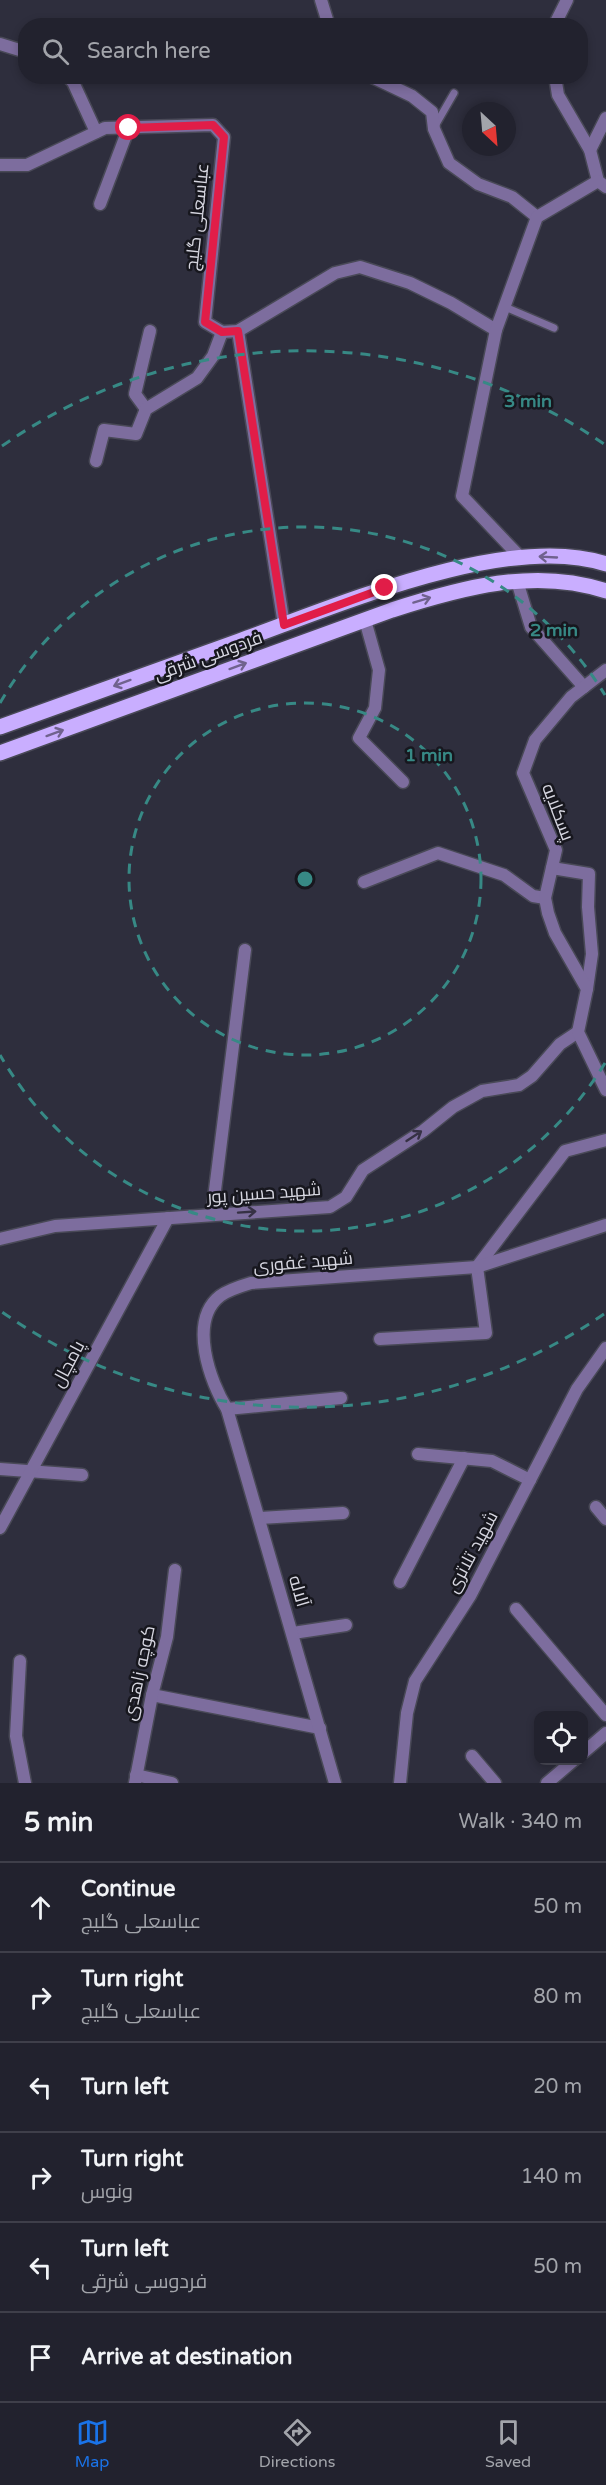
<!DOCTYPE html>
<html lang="en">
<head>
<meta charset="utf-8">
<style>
	:root { --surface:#22222e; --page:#2a2a36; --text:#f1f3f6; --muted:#a2a4aa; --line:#3f3f4a; --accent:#1a73e8 }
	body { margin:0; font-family:"Varela Round",Cairo,sans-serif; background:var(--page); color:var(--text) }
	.controls { position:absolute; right:18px; bottom:18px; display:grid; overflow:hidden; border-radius:12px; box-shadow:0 3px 9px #0003 }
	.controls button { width:54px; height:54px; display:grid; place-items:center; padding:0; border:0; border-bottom:2px solid var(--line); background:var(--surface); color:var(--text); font:30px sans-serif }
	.compass { position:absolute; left:462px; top:102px; width:54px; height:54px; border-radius:50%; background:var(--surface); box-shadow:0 3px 9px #0003; rotate:154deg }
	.stop { position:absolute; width:18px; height:18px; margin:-14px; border:4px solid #e11d48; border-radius:50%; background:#fff }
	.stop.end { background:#e11d48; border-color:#fff; box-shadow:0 2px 6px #0008 }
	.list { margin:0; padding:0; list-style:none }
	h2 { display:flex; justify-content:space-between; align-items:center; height:78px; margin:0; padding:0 24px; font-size:26px }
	h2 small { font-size:20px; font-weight:400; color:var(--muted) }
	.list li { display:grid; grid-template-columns:39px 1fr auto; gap:18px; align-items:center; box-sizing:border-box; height:90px; padding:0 24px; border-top:2px solid var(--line) }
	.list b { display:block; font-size:22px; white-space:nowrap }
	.list p { margin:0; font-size:20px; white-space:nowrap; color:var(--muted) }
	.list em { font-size:20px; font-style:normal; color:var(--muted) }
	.icon { flex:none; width:33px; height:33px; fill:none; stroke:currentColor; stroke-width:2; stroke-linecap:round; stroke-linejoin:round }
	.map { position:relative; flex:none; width:606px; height:1783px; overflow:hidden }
	.search { position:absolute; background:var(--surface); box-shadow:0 3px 9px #0003; left:18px; right:18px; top:18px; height:66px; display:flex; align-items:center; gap:15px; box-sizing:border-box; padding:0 21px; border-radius:24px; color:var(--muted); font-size:22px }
	.sheet { height:618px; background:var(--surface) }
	nav { display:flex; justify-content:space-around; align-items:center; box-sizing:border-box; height:84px; border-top:2px solid var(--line); background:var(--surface); font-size:16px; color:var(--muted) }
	nav a { display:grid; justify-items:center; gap:3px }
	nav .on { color:var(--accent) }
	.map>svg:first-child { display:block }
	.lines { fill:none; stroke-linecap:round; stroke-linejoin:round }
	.service-casing { stroke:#494957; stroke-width:10 }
	.minor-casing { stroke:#494957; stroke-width:15 }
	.tertiary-casing { stroke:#494957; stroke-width:15 }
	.primary-casing { stroke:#494957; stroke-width:18 }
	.service { stroke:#7d6d9e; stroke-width:7 }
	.minor { stroke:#7d6d9e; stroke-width:12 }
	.tertiary { stroke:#7d6d9e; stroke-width:12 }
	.primary { stroke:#c9aeff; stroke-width:15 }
	.oneway { stroke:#70628e }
	.oneway2 { stroke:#363144 }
	.route { stroke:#e11d48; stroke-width:8 }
	.ring { fill:none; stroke:#378985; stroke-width:3; stroke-dasharray:10 8 }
	.labels { text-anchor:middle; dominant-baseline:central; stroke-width:5; stroke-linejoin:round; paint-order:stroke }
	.street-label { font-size:18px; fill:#d6d6e0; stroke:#17171e }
	.centre { fill:#378985; stroke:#17171e; stroke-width:3 }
	.ring-label { font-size:18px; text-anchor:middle; font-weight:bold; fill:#378985; stroke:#17171e; stroke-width:5; stroke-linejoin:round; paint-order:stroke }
</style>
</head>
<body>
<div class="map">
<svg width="606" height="1783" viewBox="0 0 606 1783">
	<rect width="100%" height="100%" fill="#2e2e3d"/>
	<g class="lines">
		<defs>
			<g id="service">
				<polyline points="435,126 454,93"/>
				<polyline points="505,307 554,328"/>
			</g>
			<g id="minor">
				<polyline points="321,0 329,26"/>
				<polyline points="554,26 567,0"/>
				<polyline points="0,44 26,52"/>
				<polyline points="67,76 73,82 96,132"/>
				<polyline points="370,76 412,96 432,112 434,129 449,163 478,184 512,197 537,217"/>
				<polyline points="555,76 558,95 590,150 598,181 606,187"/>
				<polyline points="590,150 606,118"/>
				<polyline points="0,165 27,165 105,128 213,125 224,137 205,322 222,332 238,331 335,273 360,267 410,283 451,303 496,330"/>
				<polyline points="100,204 129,127"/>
				<polyline points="238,331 284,625"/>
				<polyline points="146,409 135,394 150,331"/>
				<polyline points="96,461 104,430 136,434 146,409 197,378 213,356 222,332"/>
				<polyline points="521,558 462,496 496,330 537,217 598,181"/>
				<polyline points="517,581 531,627 584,687"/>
				<polyline points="365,620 379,670 375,708 359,738 403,782"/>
				<polyline points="552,868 589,874 588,907 592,954 587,989"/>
				<polyline points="364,882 438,853 504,875 533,896 545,898"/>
				<polyline points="212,1214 245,950"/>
				<polyline points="0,1239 55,1226 330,1207 346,1197 363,1170 423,1131 453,1107 482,1091 519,1085 532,1076 560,1044 578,1032"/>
				<polyline points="380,1339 486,1333 477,1267 565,1151 606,1140"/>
				<polyline points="227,1409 341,1398"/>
				<polyline points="418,1454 492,1461 530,1480"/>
				<polyline points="0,1469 82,1475"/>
				<polyline points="596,1507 606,1519"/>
				<polyline points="260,1518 343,1513"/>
				<polyline points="0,1528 168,1218"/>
				<polyline points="400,1582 464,1458"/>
				<polyline points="516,1609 606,1715"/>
				<polyline points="293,1633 346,1625"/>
				<polyline points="20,1661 16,1736 25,1783"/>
				<polyline points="152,1695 320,1728"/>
				<polyline points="472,1756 495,1783"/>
				<polyline points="136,1775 172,1783"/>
				<path d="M335 1783 227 1409C210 1382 188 1321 220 1296 228 1290 241 1286 251 1283L477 1267 606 1225"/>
			</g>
			<g id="tertiary">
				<polyline points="606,670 571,697 535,740 523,773 556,850 545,898 548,913 555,933 587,989 578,1032 606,1090"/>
				<polyline points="584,1752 606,1733"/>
				<polyline points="135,1783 152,1695 167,1637 175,1570"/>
				<polyline points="400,1783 407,1713 415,1681 470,1596 577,1389 606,1348"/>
				<polyline points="547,1783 574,1760"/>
			</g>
			<g id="primary">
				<path d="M0 727C80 698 159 670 239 641 334 607 508 531 606 564"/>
				<path d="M0 753 392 610C460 588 535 567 606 591"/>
			</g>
		</defs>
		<use href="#service" class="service-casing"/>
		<use href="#minor" class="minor-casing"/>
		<use href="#tertiary" class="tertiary-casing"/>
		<use href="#primary" class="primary-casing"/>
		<use href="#service" class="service"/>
		<use href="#minor" class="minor"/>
		<use href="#tertiary" class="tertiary"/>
		<use href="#primary" class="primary"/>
	</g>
	<defs><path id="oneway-shaft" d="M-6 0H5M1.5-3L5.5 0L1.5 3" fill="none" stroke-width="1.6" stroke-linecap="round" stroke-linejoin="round" transform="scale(1.5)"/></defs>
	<g class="oneway">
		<use href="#oneway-shaft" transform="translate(548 557) rotate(-177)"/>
		<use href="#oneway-shaft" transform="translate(422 600) rotate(-17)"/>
		<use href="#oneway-shaft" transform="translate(238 666) rotate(-20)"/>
		<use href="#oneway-shaft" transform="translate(122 683) rotate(160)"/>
		<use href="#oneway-shaft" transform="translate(55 733) rotate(-20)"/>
	</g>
	<g class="oneway2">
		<use href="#oneway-shaft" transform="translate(414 1136) rotate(-33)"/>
		<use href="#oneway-shaft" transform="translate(247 1212) rotate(-4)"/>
	</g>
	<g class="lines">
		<polyline class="route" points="129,128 213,125 224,137 205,322 222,332 238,331 284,625 385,588"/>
	</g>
	<g class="ring">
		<circle cx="305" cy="879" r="176"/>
		<path d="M605 1063A352 352 0 0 1 0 1055M0 703A352 352 0 0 1 605 695"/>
		<path d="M604 1314A528 528 0 0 1 2 1312M2 446A528 528 0 0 1 604 444"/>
	</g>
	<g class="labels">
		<g class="street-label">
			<text transform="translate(197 217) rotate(-84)">عباسعلی گلیج</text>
			<text transform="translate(208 656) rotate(-20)">فردوسی شرقی</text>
			<text transform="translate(558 812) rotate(69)">پسکلایه</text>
			<text transform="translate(264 1193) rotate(-4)">شهید حسین پور</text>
			<text transform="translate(303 1262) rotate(-5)">شهید غفوری</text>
			<text transform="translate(68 1364) rotate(-62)">پامچال</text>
			<text transform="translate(472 1552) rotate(-62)">شهید تلاتری</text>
			<text transform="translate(299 1591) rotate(74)">آلاله</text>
			<text transform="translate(139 1673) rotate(-78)">کوچه زاهدی</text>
		</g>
	</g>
	<circle cx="305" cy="879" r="9" class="centre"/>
	<g class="ring-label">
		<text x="528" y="407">3 min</text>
		<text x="554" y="636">2 min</text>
		<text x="429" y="761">1 min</text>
	</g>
</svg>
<div class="controls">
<button><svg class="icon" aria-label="locate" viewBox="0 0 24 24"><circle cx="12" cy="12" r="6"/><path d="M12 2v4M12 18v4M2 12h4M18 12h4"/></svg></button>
</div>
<svg class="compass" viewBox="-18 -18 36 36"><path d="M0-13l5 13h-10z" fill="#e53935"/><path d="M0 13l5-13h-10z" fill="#a2a4aa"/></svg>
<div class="stop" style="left:129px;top:128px"></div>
<div class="stop end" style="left:385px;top:588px"></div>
<div class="search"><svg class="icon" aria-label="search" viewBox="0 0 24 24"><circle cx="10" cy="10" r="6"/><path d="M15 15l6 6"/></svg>Search here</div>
</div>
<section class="sheet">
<h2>5 min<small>Walk · 340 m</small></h2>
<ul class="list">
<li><svg class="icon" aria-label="ahead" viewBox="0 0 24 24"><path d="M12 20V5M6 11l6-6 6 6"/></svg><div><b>Continue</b><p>عباسعلی گلیج</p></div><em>50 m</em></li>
<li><svg class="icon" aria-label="right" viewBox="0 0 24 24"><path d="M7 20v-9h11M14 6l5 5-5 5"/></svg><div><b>Turn right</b><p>عباسعلی گلیج</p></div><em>80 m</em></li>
<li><svg class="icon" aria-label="left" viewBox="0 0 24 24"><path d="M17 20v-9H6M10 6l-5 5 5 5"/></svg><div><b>Turn left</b></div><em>20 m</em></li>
<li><svg class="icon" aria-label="right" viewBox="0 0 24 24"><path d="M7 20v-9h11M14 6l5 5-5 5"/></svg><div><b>Turn right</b><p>ونوس</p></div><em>140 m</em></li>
<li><svg class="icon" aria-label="left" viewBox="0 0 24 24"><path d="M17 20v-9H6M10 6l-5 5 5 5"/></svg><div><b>Turn left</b><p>فردوسی شرقی</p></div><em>50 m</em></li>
<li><svg class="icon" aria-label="arrive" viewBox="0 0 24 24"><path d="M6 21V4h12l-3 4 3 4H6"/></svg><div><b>Arrive at destination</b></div></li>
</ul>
</section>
<nav>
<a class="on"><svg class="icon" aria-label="map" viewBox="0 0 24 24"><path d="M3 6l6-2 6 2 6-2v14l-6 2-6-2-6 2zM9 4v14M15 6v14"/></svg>Map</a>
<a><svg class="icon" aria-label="directions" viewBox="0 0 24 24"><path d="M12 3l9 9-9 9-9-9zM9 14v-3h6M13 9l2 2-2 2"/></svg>Directions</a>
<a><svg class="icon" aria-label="saved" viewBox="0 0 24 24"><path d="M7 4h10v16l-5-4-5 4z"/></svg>Saved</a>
</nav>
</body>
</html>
